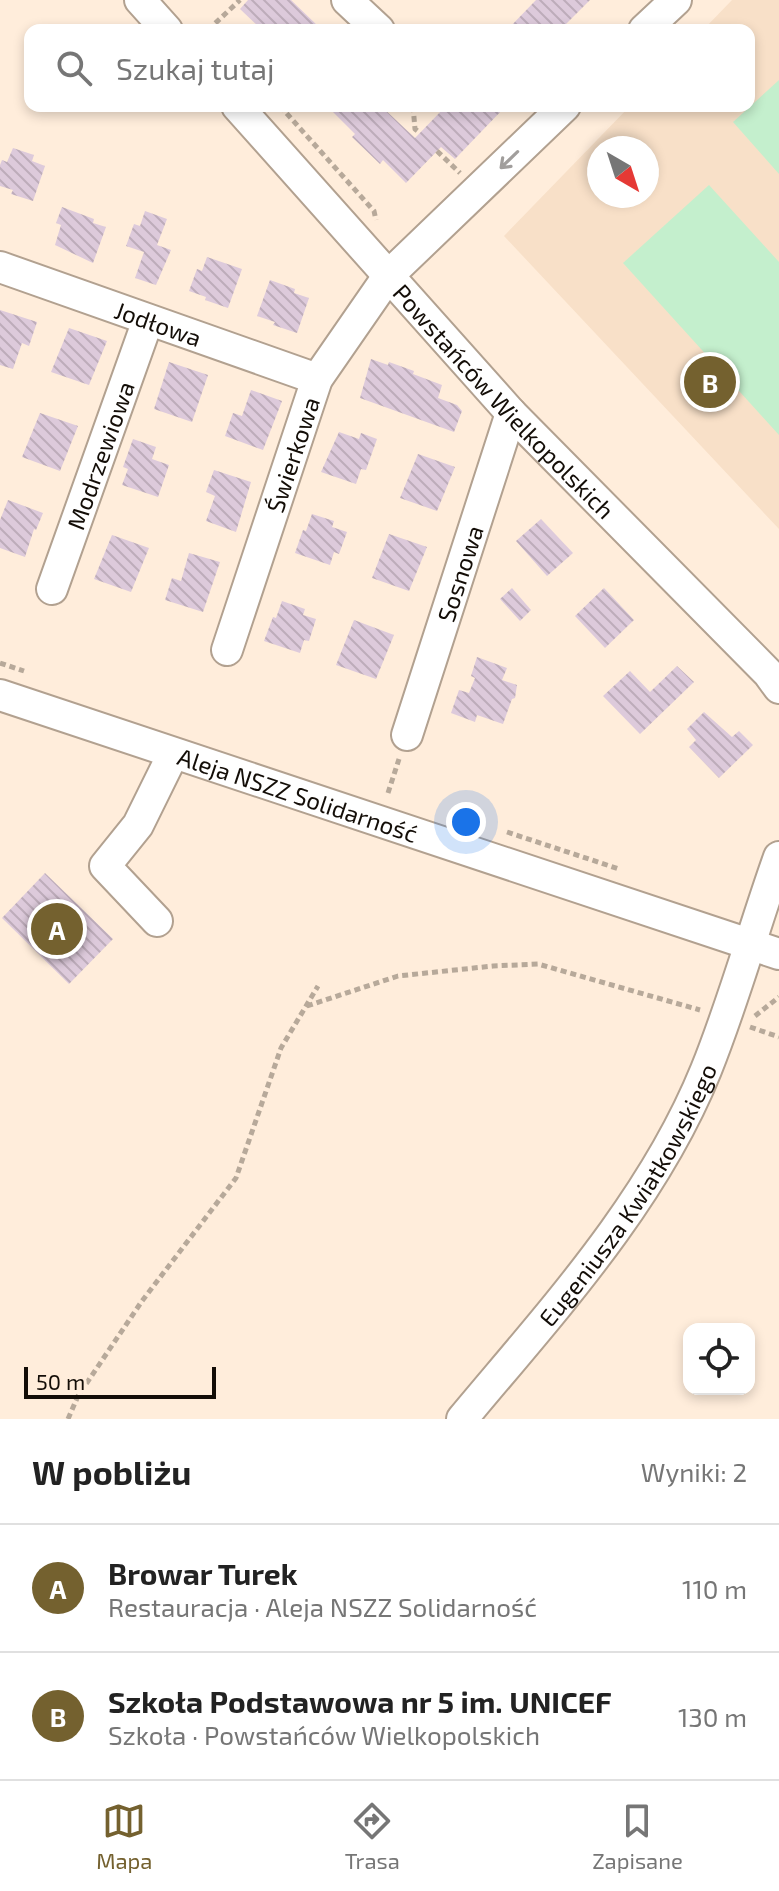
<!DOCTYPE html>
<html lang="pl">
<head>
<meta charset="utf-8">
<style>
	:root { --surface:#fff; --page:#f2f2f2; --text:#222; --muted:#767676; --line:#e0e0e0; --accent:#74612f }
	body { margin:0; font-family:"Exo 2",sans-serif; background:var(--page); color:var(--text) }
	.controls { position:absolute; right:24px; bottom:24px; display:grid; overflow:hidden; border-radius:16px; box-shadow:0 4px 12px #0003 }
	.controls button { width:72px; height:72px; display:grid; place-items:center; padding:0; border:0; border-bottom:2px solid var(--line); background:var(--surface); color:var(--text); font:40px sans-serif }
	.compass { position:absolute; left:587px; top:136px; width:72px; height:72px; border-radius:50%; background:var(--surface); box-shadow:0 4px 12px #0003; rotate:141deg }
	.scale { position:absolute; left:24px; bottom:20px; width:192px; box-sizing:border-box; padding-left:8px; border:4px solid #130d07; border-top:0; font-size:22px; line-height:28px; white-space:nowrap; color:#130d07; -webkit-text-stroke:6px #ffeddb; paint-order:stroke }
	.you { position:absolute; left:466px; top:822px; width:28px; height:28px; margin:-20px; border:6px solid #fff; border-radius:50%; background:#1a73e8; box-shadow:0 0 0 12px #1a73e833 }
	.badge { display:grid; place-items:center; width:52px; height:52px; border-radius:50%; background:var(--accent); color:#fff; font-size:26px; font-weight:700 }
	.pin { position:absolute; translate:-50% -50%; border:4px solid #fff; box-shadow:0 2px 8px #0006 }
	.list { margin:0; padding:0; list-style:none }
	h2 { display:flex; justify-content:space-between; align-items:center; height:104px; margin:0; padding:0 32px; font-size:34px }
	h2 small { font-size:26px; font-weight:400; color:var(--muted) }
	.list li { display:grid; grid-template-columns:52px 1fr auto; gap:24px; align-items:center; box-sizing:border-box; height:128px; padding:0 32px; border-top:2px solid var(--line) }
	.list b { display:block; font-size:30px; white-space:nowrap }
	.list p { margin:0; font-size:26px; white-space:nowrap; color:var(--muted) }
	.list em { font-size:26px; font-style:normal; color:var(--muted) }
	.icon { flex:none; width:44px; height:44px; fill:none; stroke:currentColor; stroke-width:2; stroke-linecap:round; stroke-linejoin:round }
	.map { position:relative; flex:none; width:779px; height:1419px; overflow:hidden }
	.search { position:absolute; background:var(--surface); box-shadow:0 4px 12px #0003; left:24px; right:24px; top:24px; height:88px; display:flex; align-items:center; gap:20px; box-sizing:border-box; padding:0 28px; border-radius:16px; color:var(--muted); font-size:30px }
	.sheet { height:360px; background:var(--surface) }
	nav { display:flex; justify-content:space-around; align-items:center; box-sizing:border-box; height:112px; border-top:2px solid var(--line); background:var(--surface); font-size:22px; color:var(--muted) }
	nav a { display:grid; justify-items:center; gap:4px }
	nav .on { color:var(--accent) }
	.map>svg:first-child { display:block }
	.built { fill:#f8e0c8; fill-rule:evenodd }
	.garden { fill:#c4efcd }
	.building { fill:url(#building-back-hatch) }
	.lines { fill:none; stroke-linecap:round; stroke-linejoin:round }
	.minor-casing { stroke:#b2a190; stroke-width:34 }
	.path { stroke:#b7a99a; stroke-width:5; stroke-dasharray:6 4; stroke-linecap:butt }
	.minor { stroke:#fff; stroke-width:30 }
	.oneway { stroke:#a19e9c }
	.labels { text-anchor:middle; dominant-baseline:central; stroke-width:8; stroke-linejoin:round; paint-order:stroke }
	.street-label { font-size:24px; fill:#130d07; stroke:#ffeddb }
</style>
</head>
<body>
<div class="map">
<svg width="779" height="1419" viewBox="0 0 779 1419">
	<defs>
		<pattern id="building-back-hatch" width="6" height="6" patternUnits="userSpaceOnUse" patternTransform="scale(2)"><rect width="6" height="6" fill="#ddcadb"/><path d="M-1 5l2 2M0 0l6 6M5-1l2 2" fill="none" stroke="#bdacba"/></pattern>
	</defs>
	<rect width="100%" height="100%" fill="#ffeddb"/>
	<path class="built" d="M732 0H779V529L504 236 630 106H749V30H703ZM599 148H647V196H599Z"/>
	<g class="garden">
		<polygon points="779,80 779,174 733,122"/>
		<polygon points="709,185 779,262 779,435 623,263"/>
	</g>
	<g class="building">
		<polygon points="248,0 291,0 320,28 318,30 262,30 240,9"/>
		<polygon points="536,0 590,0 560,30 507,30"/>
		<polygon points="327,106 381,106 415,138 446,106 504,108 455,159 441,147 406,183 383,160 380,164 352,137 355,134"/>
		<polygon points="13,148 34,155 32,161 45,166 33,201 11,194 13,190 0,186 0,165 2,160 7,162"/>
		<polygon points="62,207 94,219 93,223 106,227 93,263 55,245 61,225 56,223"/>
		<polygon points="145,211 167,219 157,245 171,250 156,285 135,278 144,252 126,246 134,224 140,226"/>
		<polygon points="207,257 242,269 228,308 205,300 206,297 189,291 197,269 202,271"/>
		<polygon points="270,280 295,289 294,293 309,298 297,333 273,325 275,322 257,316"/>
		<polygon points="0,310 37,322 29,346 22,343 13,369 0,365"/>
		<polygon points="69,328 107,341 89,385 51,372"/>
		<polygon points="371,359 388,365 389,362 414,371 413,374 442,385 438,398 457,405 462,411 454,432 360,398"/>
		<polygon points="169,362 208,375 192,422 154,409"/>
		<polygon points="251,390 282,401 263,450 225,436 233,413 242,416"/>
		<polygon points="40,413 78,426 60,471 22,457"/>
		<polygon points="339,432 359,439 361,433 377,439 366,470 361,469 356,484 321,472"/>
		<polygon points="133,439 156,447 152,459 169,465 158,497 122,485 128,469 123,467"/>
		<polygon points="418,454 455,467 437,511 400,498"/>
		<polygon points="214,470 251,482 236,532 206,521 215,496 206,492"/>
		<polygon points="8,500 43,513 36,530 34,529 25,557 0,548 0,520"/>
		<polygon points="312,514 334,521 332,527 347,532 339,554 334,552 330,565 295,553 303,530 306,531"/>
		<polygon points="541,519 573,553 547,576 516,541"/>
		<polygon points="389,534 427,547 409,591 372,578"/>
		<polygon points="112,535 149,548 131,592 94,579"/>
		<polygon points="189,553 220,562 203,612 165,600 172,578 181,581"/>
		<polygon points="512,588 531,610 520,621 500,599"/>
		<polygon points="604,588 634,620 605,648 575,616"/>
		<polygon points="282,601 305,609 303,615 316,619 309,641 304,640 300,653 264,641 273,617 276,618"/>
		<polygon points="354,620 394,635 376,679 336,665"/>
		<polygon points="477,657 507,668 502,680 517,685 515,698 512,699 503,724 477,715 475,722 451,713 459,690 469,693 475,678 471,676"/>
		<polygon points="677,666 694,682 640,734 603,696 630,671 650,692"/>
		<polygon points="704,712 732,737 739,731 753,745 719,778 689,747 696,740 687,729"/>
		<polygon points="45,873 113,939 69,984 2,918"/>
	</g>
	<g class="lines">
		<defs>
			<g id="minor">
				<polyline points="140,0 167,30"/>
				<polyline points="347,0 379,30"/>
				<polyline points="644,30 676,0"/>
				<path id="s1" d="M237 106 511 413 768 673 779 688"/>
				<path id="s2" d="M0 267 317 379"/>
				<path id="s3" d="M52 589 148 320"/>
				<path id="s4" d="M227 650 317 379 389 275 565 106"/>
				<path id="s5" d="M0 695 779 954"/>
				<path id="s6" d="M407 735 511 413"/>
				<polyline points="157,921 105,866 138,825 173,754"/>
				<path id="s7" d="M462 1419C552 1311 652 1203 706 1070 734 1001 754 927 779 857"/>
			</g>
		</defs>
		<use href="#minor" class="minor-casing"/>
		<g class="path">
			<polyline points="208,30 240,0"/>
			<polyline points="280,106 374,211 376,220"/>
			<polyline points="413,106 415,129 420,133"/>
			<polyline points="437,151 460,173"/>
			<polyline points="0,663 24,671"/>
			<polyline points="388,793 399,759"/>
			<polyline points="507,832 619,869"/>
			<polyline points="307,1006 398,976 493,966 538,964 700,1010"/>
			<polyline points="755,1016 779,997"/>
			<polyline points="750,1027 779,1037"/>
			<polyline points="68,1419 78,1396 142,1301 236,1178 281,1048 318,986"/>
		</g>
		<use href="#minor" class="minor"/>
	</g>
	<defs><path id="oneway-shaft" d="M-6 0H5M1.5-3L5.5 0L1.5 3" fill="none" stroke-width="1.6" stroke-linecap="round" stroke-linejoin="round" transform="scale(2)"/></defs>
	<use class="oneway" href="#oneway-shaft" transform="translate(509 160) rotate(136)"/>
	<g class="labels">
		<g class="street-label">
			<text stroke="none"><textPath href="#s2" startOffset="168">Jodłowa</textPath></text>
			<text stroke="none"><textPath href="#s1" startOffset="398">Powstańców Wielkopolskich</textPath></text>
			<text stroke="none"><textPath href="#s4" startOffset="206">Świerkowa</textPath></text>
			<text stroke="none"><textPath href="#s3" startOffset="142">Modrzewiowa</textPath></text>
			<text stroke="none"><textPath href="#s6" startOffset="170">Sosnowa</textPath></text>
			<text stroke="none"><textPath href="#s5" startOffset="314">Aleja NSZZ Solidarność</textPath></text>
			<text stroke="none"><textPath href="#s7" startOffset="280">Eugeniusza Kwiatkowskiego</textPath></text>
		</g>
	</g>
</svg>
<div class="controls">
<button><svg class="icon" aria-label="locate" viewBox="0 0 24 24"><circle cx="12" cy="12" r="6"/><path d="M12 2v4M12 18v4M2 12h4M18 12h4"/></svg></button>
</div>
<svg class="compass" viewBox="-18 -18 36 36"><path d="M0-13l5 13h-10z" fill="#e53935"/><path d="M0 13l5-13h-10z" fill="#767676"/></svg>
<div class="scale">50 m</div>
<div class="you"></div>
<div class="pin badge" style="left:57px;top:929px">A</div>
<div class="pin badge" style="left:710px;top:382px">B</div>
<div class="search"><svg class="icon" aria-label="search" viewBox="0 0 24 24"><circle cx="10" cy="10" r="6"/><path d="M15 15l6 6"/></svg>Szukaj tutaj</div>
</div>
<section class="sheet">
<h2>W pobliżu<small>Wyniki: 2</small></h2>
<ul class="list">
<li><span class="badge">A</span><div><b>Browar Turek</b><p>Restauracja · Aleja NSZZ Solidarność</p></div><em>110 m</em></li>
<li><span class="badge">B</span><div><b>Szkoła Podstawowa nr 5 im. UNICEF</b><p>Szkoła · Powstańców Wielkopolskich</p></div><em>130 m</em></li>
</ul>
</section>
<nav>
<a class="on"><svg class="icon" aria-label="map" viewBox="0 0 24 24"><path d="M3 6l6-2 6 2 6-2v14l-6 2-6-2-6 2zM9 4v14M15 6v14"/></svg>Mapa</a>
<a><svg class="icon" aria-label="directions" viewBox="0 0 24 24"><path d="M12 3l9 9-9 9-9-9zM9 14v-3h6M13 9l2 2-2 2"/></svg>Trasa</a>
<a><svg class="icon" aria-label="saved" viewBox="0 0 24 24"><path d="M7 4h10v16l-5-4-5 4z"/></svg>Zapisane</a>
</nav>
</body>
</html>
